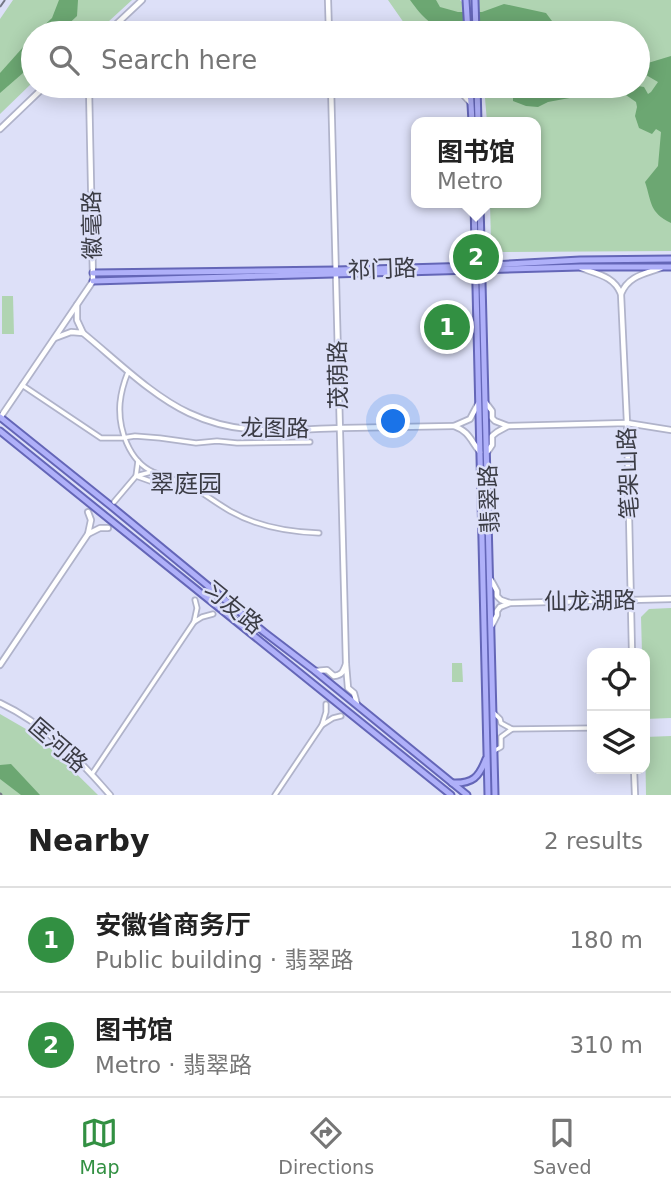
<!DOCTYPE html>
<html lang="en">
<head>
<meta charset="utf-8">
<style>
	:root { --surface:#fff; --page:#f6f6f6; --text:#222; --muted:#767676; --line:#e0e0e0; --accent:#329042 }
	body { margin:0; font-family:"DejaVu Sans","Noto Sans SC",sans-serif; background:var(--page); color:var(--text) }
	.controls { position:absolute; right:21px; bottom:21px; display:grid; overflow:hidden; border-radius:14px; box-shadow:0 4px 18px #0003 }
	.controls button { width:63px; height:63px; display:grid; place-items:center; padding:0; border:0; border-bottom:2px solid var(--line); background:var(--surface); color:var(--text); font:35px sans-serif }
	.you { position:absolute; left:394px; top:422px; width:24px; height:24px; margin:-18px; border:5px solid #fff; border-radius:50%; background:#1a73e8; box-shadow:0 0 0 10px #1a73e833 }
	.badge { display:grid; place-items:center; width:46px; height:46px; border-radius:50%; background:var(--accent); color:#fff; font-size:23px; font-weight:700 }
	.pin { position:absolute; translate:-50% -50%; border:4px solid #fff; box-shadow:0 2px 7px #0006 }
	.popup { position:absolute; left:411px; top:117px; width:130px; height:91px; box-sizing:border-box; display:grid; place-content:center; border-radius:14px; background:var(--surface); filter:drop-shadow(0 2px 5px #0005); font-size:23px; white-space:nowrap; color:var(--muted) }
	.popup b { font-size:26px; color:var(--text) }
	.popup::after { content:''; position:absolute; left:50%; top:100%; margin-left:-14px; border:14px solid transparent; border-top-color:var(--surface) }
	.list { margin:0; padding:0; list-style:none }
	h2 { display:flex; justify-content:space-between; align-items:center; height:91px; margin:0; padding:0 28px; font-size:30px }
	h2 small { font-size:23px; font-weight:400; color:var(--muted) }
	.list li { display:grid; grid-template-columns:46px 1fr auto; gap:21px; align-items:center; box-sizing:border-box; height:105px; padding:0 28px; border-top:2px solid var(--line) }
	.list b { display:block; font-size:26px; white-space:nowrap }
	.list p { margin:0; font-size:23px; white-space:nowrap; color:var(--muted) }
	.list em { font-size:23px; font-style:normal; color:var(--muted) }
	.icon { flex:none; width:38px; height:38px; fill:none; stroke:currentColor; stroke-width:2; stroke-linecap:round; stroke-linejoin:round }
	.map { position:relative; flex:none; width:671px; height:795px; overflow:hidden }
	.search { position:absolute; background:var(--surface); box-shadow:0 4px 18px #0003; left:21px; right:21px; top:21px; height:77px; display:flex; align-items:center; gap:18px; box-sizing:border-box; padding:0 24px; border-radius:38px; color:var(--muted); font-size:26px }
	.sheet { height:301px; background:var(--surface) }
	nav { display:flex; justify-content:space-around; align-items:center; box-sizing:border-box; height:98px; border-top:2px solid var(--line); background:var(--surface); font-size:19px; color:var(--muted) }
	nav a { display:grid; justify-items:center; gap:4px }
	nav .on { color:var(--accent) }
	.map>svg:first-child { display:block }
	.green { fill:#b0d4b2 }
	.water { fill:#6ca772 }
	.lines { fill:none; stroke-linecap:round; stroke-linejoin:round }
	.street-casing { stroke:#b0b3ca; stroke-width:7 }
	.secondary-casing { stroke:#b0b3ca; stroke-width:8 }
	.primary-casing { stroke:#6466b7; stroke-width:9 }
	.street { stroke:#fff; stroke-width:3.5 }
	.secondary { stroke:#fff; stroke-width:4.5 }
	.primary { stroke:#afb0f9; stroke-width:5 }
	.rail { stroke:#757786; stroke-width:2; stroke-dasharray:10 5; stroke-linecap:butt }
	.labels { text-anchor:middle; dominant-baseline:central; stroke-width:5; stroke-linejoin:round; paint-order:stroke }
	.street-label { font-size:23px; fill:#3b3c45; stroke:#dde0f8 }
	.neighbourhood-label { font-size:24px; fill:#3b3c45; stroke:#dde0f8 }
</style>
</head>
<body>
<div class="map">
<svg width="671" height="795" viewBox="0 0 671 795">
	<rect width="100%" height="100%" fill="#dde0f8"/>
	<g class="green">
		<polygon points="13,0 132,0 96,33 33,33 33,82 0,114 0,19"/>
		<polygon points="388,0 460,0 466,6 474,7 475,0 671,0 671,251 502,252 491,241 490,203 536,203 536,122 487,122 484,86 638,86 638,33 411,33"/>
		<polygon points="2,296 13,296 14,334 2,334"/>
		<polygon points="671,608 671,718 645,719 645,653 642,653 641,617 649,609"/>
		<polygon points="452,663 462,663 463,682 452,682"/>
		<polygon points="0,714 38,736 98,795 0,795"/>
		<polygon points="671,736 671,795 646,795 645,737"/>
	</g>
	<g class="water">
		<polygon points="59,0 78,0 77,16 59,33 36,33 52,18"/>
		<path d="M410 0H436L440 7 458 12H482L504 4 546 13 552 21 558 33H453C432 27 423 18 410 0Z"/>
		<polygon points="33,36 33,61 23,73 0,93 0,73"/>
		<path d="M671 56V223C649 212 652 203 645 182L658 166 661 132 656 129 652 134 639 128 635 116 637 107 636 102 623 93 612 89 582 86H638L644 87 648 94 651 92 658 82 646 75 644 72 638 75V66Z"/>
		<polygon points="516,86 577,86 575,97 548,102 538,107 526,106 513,101 513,95"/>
		<polygon points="11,764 40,795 21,795 0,779 0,765"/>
	</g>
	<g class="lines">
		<defs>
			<g id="street">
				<polyline points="460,86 461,87 461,93 471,104"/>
				<path d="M128 372C124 382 121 392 120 403 118 429 129 461 153 472 167 478 181 481 194 488 206 495 218 504 230 511 258 527 288 532 319 533"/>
				<polyline points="22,385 101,438 122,438 135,436 160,438 196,443 217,441 237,443 310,442"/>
				<polyline points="138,461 136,476 150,481 163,476"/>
				<polyline points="114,502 136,476 151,472"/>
				<polyline points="195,600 197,608 194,622 202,617 213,614"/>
				<polyline points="326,704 326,712 322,725 333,718 341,716"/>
				<polyline points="512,729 592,728"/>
				<polyline points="494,751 501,747 501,737 512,729 501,723 500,719 494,713"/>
				<polyline points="92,774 194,622"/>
				<polyline points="275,795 322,725"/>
			</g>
			<g id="secondary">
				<polyline points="328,0 329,33"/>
				<polyline points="107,33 142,0"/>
				<polyline points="331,86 346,664"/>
				<polyline points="41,90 170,86"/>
				<polyline points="0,129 45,86"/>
				<path d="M581 268C597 274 614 276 621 294 628 276 644 274 661 268"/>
				<polyline points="621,294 627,423 632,653"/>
				<path d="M83 333C115 359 152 396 189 413 242 438 287 429 342 428 379 427 417 427 454 426"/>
				<polyline points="55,338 71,332 83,333 77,320 77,305"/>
				<polyline points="486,403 492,411 492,418 495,421 508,426 497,432 492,436 492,445 488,451"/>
				<path d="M478 404 470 419 454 426C470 432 470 440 480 452"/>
				<polyline points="0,418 93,281 89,88"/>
				<polyline points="508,426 627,423 671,430"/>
				<polyline points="88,512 91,520 88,534 100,528 108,528"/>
				<polyline points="491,580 497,591 497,596 501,600 510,603 500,607 497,611 497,615 492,625"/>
				<polyline points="510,603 671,599"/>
				<polyline points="0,665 88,534"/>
				<path d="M315 671 327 670 334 676C342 675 343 672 346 664L348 688 354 693 357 704"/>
				<path d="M0 703C43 723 79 759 110 795"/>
				<polyline points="634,769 635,795"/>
			</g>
			<g id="primary">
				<polyline points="466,0 468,33"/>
				<polyline points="475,0 476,33"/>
				<polyline points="470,86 472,122"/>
				<polyline points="477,86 478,122"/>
				<polyline points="474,203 488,795"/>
				<polyline points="480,203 495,795"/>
				<polyline points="93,273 336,270 475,266 580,260 671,259"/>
				<polyline points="93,281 580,267 671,267"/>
				<polyline points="0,417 111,506 264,632 315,671 467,795"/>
				<polyline points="0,431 451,795"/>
				<path d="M452 783C473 784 479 777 486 759"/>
			</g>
		</defs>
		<use href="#street" class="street-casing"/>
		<use href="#secondary" class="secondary-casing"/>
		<use href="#primary" class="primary-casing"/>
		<use href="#street" class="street"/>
		<use href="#secondary" class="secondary"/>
		<use href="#primary" class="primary"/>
		<g class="rail">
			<polyline points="0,7 5,0"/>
			<polyline points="0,793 2,795"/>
		</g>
	</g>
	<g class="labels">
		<g class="street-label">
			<text transform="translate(92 225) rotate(-91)">徽毫路</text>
			<text transform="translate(382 269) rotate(-2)">祁门路</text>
			<text transform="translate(338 375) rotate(-91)">茂荫路</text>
			<text transform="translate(275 428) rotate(1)">龙图路</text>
			<text transform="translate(628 473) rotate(-92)">笔架山路</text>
			<text transform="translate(489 499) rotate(-92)">翡翠路</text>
			<text transform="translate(590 601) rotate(-1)">仙龙湖路</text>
			<text transform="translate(233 607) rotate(39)">习友路</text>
			<text transform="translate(58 745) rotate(41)">匡河路</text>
		</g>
		<g class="neighbourhood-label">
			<text x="186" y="484">翠庭园</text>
		</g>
	</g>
</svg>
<div class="controls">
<button><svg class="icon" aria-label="locate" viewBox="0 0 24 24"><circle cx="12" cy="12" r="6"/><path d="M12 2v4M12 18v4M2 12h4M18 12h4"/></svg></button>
<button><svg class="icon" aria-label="layers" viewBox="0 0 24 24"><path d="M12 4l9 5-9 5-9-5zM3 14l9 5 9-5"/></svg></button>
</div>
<div class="you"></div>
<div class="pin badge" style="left:447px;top:327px">1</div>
<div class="pin badge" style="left:476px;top:257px">2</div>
<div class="popup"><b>图书馆</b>Metro</div>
<div class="search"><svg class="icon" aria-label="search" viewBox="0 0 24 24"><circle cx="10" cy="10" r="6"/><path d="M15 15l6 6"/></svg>Search here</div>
</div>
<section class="sheet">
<h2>Nearby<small>2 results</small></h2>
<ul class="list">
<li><span class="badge">1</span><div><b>安徽省商务厅</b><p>Public building · 翡翠路</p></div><em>180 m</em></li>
<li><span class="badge">2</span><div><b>图书馆</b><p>Metro · 翡翠路</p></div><em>310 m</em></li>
</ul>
</section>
<nav>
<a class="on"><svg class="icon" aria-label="map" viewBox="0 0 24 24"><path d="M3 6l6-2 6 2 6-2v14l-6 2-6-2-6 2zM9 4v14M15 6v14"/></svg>Map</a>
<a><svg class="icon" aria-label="directions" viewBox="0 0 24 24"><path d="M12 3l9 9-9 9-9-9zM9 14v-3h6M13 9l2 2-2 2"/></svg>Directions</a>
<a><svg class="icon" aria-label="saved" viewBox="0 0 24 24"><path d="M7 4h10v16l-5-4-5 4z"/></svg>Saved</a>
</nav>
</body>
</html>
